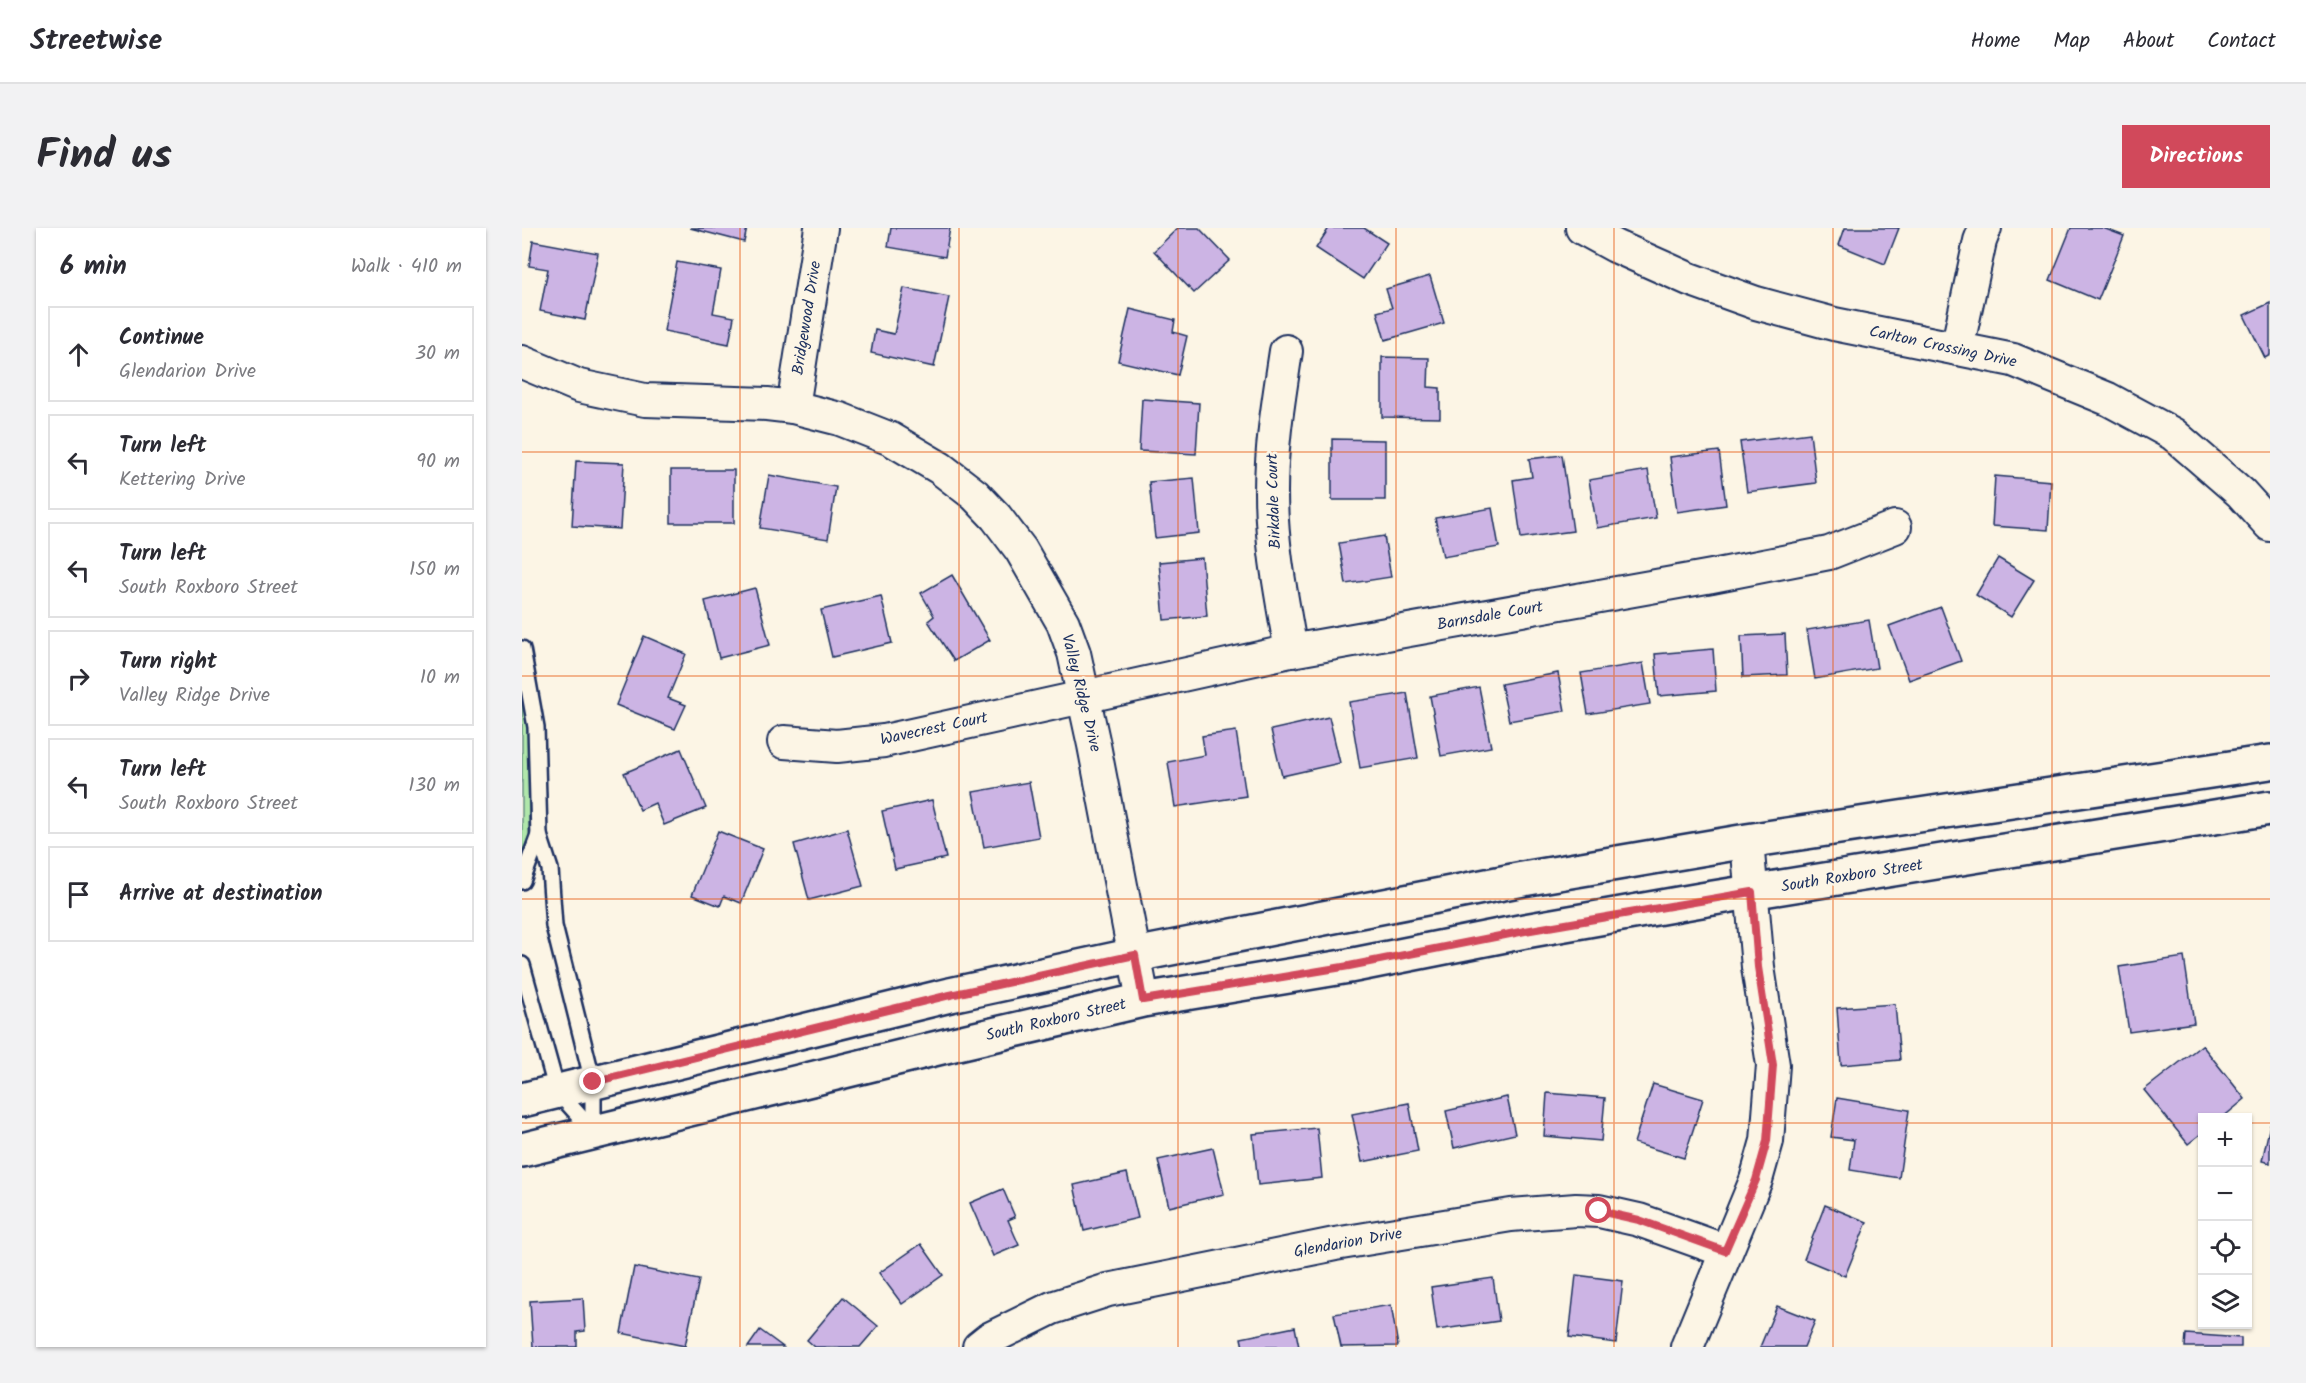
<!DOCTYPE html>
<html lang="en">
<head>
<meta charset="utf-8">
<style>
	:root { --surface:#fff; --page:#f2f2f3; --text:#2b2b33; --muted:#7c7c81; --line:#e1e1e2; --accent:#d1495b }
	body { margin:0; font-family:Kalam,sans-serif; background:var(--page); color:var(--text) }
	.controls { position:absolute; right:18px; bottom:18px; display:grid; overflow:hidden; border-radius:0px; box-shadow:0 2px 4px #0004 }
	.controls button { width:54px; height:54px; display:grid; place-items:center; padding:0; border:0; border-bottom:2px solid var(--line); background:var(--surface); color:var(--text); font:30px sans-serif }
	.stop { position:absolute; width:18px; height:18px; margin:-14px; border:4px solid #d1495b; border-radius:50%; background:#fff }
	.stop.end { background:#d1495b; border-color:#fff; box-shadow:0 2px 6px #0008 }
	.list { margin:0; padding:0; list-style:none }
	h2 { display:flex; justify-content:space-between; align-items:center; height:78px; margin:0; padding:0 24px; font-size:26px }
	h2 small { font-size:20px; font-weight:400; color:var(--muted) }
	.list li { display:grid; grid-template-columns:39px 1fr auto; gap:18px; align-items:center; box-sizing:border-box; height:96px; margin:0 12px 12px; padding:0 12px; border:2px solid var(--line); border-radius:0px }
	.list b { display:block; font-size:22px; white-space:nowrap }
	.list p { margin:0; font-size:20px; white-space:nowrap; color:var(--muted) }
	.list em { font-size:20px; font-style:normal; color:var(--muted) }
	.icon { flex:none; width:33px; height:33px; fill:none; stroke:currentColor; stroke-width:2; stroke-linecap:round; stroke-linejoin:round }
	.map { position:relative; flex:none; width:1748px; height:1119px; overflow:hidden; border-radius:0px }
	header { display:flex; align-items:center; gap:36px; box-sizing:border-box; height:84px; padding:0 30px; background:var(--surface); border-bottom:2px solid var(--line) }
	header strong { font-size:28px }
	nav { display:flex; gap:33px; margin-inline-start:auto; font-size:21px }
	.intro { display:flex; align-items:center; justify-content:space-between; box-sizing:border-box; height:144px; padding:0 36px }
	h1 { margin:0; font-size:42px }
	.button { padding:15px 27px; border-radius:0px; background:var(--accent); color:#fff; font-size:21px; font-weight:700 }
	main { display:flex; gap:36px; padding:0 36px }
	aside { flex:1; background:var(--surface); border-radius:0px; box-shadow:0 2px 4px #0004 }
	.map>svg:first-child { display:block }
	.green { fill:#b0e7aa; stroke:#668b84; stroke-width:1.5 }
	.building { fill:#ccb4e4; stroke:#1b2f5e; stroke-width:1.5 }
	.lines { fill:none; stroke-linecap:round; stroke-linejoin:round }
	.service-casing { stroke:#1b2f5e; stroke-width:20 }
	.minor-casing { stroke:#1b2f5e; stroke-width:36 }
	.tertiary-casing { stroke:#1b2f5e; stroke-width:38 }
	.service { stroke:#fcf5e5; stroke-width:15 }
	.minor { stroke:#fcf5e5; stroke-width:32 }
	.tertiary { stroke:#fcf5e5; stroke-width:33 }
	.route { stroke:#d1495b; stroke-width:8 }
	.grid { fill:none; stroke:#e8590c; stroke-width:1.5; stroke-opacity:0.55 }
	.labels { text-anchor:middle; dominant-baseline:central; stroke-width:5; stroke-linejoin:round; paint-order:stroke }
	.street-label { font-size:16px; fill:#1b2f5e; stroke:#fcf5e5 }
</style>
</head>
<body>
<header>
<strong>Streetwise</strong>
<nav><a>Home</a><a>Map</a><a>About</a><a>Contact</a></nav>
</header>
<div class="intro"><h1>Find us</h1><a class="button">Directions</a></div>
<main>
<aside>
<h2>6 min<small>Walk · 410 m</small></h2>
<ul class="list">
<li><svg class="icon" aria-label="ahead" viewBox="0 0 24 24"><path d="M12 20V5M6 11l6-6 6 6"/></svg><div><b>Continue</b><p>Glendarion Drive</p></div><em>30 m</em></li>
<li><svg class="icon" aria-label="left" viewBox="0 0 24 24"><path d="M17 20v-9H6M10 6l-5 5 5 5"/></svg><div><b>Turn left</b><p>Kettering Drive</p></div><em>90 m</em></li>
<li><svg class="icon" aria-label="left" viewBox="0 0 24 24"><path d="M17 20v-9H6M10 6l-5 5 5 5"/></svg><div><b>Turn left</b><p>South Roxboro Street</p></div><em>150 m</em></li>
<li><svg class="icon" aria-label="right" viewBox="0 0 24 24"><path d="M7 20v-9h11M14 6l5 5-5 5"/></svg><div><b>Turn right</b><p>Valley Ridge Drive</p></div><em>10 m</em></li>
<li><svg class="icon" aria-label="left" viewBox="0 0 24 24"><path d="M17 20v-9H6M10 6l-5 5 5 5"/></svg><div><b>Turn left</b><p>South Roxboro Street</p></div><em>130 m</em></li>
<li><svg class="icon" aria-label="arrive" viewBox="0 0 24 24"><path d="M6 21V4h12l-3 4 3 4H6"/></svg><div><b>Arrive at destination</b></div></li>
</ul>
</aside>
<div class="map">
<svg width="1748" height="1119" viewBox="0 0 1748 1119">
	<rect width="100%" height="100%" fill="#fcf5e5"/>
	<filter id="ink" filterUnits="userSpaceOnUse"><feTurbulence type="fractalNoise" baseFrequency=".0167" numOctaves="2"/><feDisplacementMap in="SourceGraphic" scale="12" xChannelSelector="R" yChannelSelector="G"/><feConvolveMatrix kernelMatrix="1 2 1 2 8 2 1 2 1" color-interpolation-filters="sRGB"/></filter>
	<g filter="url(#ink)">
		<polygon class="green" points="0,466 6,501 7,607 0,625"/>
		<g class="building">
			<polygon points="168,0 225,0 222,14"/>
			<polygon points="369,0 428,0 423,29 366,19"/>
			<polygon points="656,0 677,0 708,32 672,65 632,23"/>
			<polygon points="807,0 842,0 865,15 841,51 794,20"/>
			<polygon points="1323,0 1377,0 1363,36 1317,17"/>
			<polygon points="1549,0 1581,0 1602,8 1576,72 1528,52"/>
			<polygon points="11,13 76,25 63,92 18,83 26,41 7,38"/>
			<polygon points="155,34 199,42 191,85 212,89 207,116 142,103"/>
			<polygon points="908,48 922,95 863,112 855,84 870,80 864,61"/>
			<polygon points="382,60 427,69 412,139 349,125 353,102 372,106"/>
			<polygon points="1748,75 1748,127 1743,130 1722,87"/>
			<polygon points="608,81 653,92 651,104 665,108 656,147 596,133"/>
			<polygon points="860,129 907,130 906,159 918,160 918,190 860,189"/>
			<polygon points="620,171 677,175 674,226 617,223"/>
			<polygon points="1288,205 1294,255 1225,264 1218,214"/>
			<polygon points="810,211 863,212 863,272 810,272"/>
			<polygon points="1197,223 1204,277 1155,284 1148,229"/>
			<polygon points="1040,227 1051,303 999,310 991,252 1010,249 1007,231"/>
			<polygon points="54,233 102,235 98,301 50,298"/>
			<rect x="149" y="242" width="63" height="53"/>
			<polygon points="1126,242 1134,290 1075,300 1067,252"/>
			<polygon points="247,247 314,259 306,311 238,300"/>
			<polygon points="1473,248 1529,253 1526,302 1470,298"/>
			<polygon points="672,250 677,305 633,310 627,254"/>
			<polygon points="970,280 977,319 921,329 913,290"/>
			<polygon points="862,308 869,349 824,356 817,315"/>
			<polygon points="680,330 685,388 642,392 637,334"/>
			<polygon points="1476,330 1512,352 1489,389 1454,367"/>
			<polygon points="430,347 468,412 432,433 406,393 412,388 399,365"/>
			<polygon points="233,360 248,417 197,430 183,373"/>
			<polygon points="359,368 370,415 310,429 299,382"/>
			<polygon points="1419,379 1439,433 1387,452 1367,398"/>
			<polygon points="1347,392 1355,440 1293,451 1285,402"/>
			<polygon points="1263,406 1265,447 1221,449 1219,408"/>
			<polygon points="122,408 164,426 146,470 164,477 153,501 94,477"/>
			<polygon points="1191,421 1194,463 1137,468 1133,426"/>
			<polygon points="1121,435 1128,476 1066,486 1059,445"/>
			<polygon points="1036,445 1043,483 987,493 979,456"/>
			<polygon points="957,459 969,519 919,528 908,468"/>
			<polygon points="885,465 896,530 838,540 827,474"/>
			<polygon points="807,489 818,535 760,548 749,502"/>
			<polygon points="714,503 724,568 653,579 646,534 683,527 680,508"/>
			<polygon points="159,521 184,580 142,597 133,575 118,582 102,545"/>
			<polygon points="507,554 517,609 462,619 451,564"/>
			<polygon points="410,572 424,630 373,641 360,583"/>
			<polygon points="325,601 341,658 287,672 272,616"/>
			<polygon points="196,603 241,621 219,675 202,668 198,678 170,667"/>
			<polygon points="1662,729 1672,795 1607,804 1597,739"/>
			<polygon points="1373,776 1378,832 1319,837 1315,780"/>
			<polygon points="1680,817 1723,871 1700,890 1680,890 1680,905 1666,916 1622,862"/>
			<polygon points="1131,856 1181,871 1162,930 1112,915"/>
			<polygon points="1025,865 1083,870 1079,913 1022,908"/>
			<polygon points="985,869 993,906 932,920 924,883"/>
			<polygon points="1315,870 1387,882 1377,950 1328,942 1332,912 1309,909"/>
			<polygon points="887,875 896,923 840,934 830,886"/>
			<polygon points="1748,897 1748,935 1740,933"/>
			<polygon points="795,900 800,950 736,957 731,906"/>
			<polygon points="691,920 702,966 647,979 636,932"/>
			<polygon points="605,945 616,990 562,1003 552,957"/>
			<polygon points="481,961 493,989 486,992 497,1017 471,1028 448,975"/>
			<polygon points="1303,977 1345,994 1323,1048 1282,1031"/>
			<polygon points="399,1016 421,1047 380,1076 357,1045"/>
			<polygon points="112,1039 177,1052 163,1118 99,1105"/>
			<polygon points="1054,1047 1101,1053 1094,1115 1047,1109"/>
			<polygon points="971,1050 977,1093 915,1102 909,1059"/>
			<polygon points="321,1069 356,1098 338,1119 293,1119 285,1112"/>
			<polygon points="61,1070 63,1103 55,1104 55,1119 11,1119 8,1073"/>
			<polygon points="869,1077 876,1118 819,1119 812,1086"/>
			<polygon points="1255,1078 1293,1093 1282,1119 1238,1119"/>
			<polygon points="773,1099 777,1119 721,1119 719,1110"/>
			<polygon points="238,1102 261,1119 226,1119"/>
			<polygon points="1664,1106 1719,1110 1719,1119 1663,1119"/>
		</g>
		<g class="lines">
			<defs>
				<g id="service">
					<polyline points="0,421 14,499 17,607 28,641 32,698 71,854 71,903"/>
					<polyline points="0,653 17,607"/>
					<polyline points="0,737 35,863 71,903"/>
				</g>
				<g id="minor">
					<polyline points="1060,0 1093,18 1167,51 1234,75 1312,96 1491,132 1586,171 1651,206 1719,265 1748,297"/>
					<polyline points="1435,121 1458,13 1463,0"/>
					<path d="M764 123C757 170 749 216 749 264 749 317 760 371 769 423"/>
					<polyline points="0,134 57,158 123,172 245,176 271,179 318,191 369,211 418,240 453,267 474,289 499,322 541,395 552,425 572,517 621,772"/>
					<polyline points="271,179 299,0"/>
					<polyline points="262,514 315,518 362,513 769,423 1190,348 1307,325 1373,299"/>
					<polyline points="457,1119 467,1111 530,1080 586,1062 813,1016 989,987 1054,982 1077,983 1117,992 1204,1023"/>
					<polyline points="1165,1119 1234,952 1245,913 1251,837 1236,739 1225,613"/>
				</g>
				<g id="tertiary">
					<polyline points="0,872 428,767 613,727 1001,651 1225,613 1748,534"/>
					<polyline points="0,922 436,815 621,772 827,738 1003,703 1179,672 1748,580"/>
				</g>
			</defs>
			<use href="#service" class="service-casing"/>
			<use href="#minor" class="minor-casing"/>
			<use href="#tertiary" class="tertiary-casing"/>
			<use href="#service" class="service"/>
			<use href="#minor" class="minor"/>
			<use href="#tertiary" class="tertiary"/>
		</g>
	</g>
	<g class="lines" filter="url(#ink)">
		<polyline class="route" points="71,854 428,767 613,727 621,772 827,738 1003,703 1230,664 1236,739 1251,837 1245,913 1234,952 1203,1023 1117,992 1077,983"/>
	</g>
	<path class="grid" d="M218 0V1119M437 0V1119M656 0V1119M874 0V1119M1092 0V1119M1311 0V1119M1530 0V1119M0 224H1748M0 448H1748M0 671H1748M0 895H1680M1726 895H1748"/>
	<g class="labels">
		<g class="street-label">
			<text transform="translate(285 90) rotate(-81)">Bridgewood Drive</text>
			<text transform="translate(1421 119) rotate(12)">Carlton Crossing Drive</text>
			<text transform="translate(752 273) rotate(-92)">Birkdale Court</text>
			<text transform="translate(968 388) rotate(-10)">Barnsdale Court</text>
			<text transform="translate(559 465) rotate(76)">Valley Ridge Drive</text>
			<text transform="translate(412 501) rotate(-12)">Wavecrest Court</text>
			<text transform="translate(1330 648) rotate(-9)">South Roxboro Street</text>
			<text transform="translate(534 792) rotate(-13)">South Roxboro Street</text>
			<text transform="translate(826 1015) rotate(-10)">Glendarion Drive</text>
		</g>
	</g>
</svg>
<div class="controls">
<button>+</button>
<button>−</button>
<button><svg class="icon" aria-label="locate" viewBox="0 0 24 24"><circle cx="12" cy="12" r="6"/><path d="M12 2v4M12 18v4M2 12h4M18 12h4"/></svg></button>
<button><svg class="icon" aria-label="layers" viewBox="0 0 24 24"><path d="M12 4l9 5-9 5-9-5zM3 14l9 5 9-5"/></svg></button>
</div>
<div class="stop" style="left:1077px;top:983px"></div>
<div class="stop end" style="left:71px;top:854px"></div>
</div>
</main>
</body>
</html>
